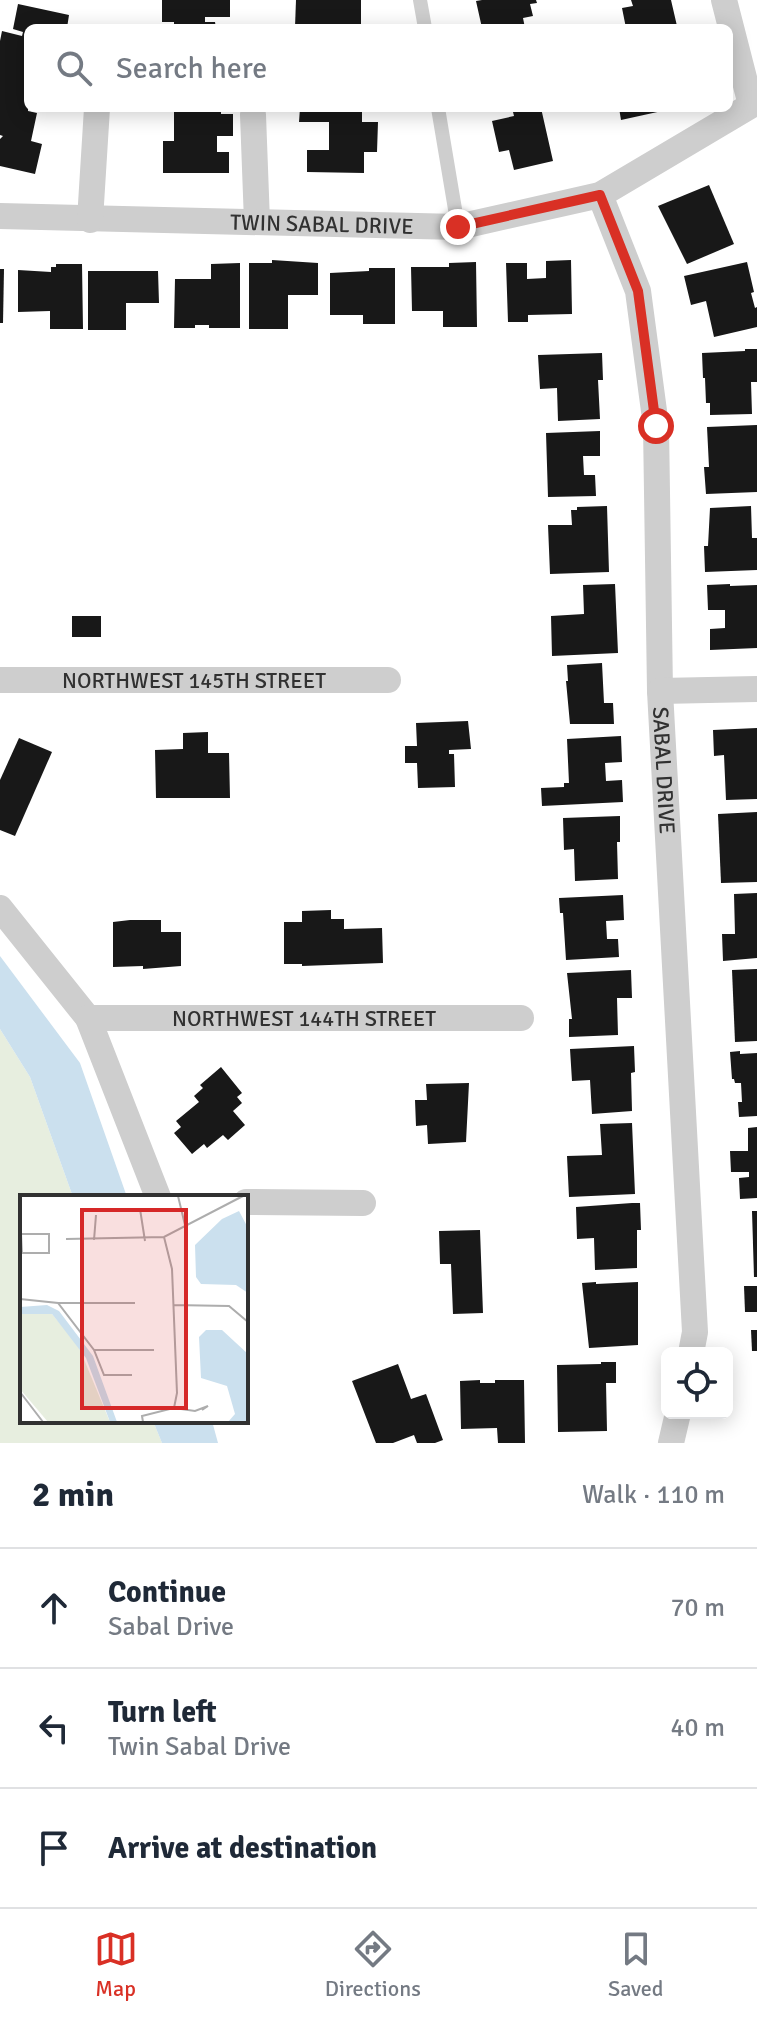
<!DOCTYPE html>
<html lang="en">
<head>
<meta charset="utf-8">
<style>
	:root { --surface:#fff; --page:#f2f2f3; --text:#1f2937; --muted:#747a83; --line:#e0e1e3; --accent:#d93025 }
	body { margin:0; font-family:Signika,sans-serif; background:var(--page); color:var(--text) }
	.controls { position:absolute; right:24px; bottom:24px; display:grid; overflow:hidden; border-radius:12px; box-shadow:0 4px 20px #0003 }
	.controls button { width:72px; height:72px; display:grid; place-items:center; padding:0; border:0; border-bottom:2px solid var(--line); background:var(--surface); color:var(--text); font:40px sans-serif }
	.stop { position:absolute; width:24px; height:24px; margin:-18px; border:6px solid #d93025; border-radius:50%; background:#fff }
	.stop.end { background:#d93025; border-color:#fff; box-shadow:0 2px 8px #0008 }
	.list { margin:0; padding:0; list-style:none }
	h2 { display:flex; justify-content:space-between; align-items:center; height:104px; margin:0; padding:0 32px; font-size:34px }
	h2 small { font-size:26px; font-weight:400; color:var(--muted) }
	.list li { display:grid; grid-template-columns:52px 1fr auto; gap:24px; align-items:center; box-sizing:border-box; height:120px; padding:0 32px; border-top:2px solid var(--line) }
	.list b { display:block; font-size:30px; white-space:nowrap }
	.list p { margin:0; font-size:26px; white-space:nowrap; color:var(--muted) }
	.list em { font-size:26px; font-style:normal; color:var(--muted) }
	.icon { flex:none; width:44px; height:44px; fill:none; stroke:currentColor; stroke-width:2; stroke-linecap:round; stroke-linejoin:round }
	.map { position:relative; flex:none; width:757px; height:1443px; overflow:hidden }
	.search { position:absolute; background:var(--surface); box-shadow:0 4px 20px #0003; left:24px; right:24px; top:24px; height:88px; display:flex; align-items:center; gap:20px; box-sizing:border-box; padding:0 28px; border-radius:12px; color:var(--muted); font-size:30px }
	.sheet { height:464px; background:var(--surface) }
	nav { display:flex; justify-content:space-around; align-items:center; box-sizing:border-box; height:112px; border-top:2px solid var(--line); background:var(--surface); font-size:22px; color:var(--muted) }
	nav a { display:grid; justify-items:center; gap:4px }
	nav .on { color:var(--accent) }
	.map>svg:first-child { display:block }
	.green { fill:#e7eedf }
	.water { fill:#cbe0ee }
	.building { fill:#181818 }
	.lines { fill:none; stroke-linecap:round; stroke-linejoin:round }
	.lane { stroke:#cecece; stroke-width:14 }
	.street { stroke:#cecece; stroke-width:26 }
	.route { stroke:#d93025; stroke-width:10 }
	.labels { text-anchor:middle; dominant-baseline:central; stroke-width:8; stroke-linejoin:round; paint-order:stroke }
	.street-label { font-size:22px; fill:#313131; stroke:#fff }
	.inset-road { fill:none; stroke:#adadad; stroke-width:2 }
	.view { fill:#d62828; fill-opacity:0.15; stroke:#d62828; stroke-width:4 }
	.inset-edge { fill:none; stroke:#313131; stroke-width:4 }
</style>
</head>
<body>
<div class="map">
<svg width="757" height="1443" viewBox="0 0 757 1443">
	<rect width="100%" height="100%" fill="#fff"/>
	<polygon class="green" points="0,1029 30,1077 73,1197 22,1197 22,1421 153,1421 162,1443 0,1443"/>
	<g class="water">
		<polygon points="0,956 80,1063 127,1197 73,1197 30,1077 0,1029"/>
		<polygon points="153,1421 212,1421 218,1443 162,1443"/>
	</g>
	<g class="building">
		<polygon points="162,0 230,0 230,17 205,17 205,22 215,22 216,28 174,28 174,22 162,22"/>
		<polygon points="296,0 361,0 361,28 295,27"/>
		<polygon points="482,0 536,0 537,3 530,4 533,16 523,18 525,28 482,28 476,1"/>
		<polygon points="631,0 671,0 677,26 626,28 622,8 633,6"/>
		<polygon points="18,4 69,15 67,28 28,28 28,111 37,113 31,141 42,144 35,174 0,166 0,139 3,136 0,135 0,41 2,31 22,36 23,32 13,29"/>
		<polygon points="183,108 221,108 221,114 233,114 233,136 217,136 217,152 229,152 229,173 163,173 163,141 174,141 174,112 184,112"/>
		<polygon points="300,108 362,108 362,122 378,122 377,152 364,152 364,173 307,172 307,150 329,150 329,122 299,122"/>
		<polygon points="512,108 541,108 553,161 514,170 509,150 499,152 492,121 514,116"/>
		<polygon points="619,108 661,108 662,111 621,120"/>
		<polygon points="709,185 734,244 687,264 658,206"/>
		<polygon points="272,260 318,263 318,295 288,295 288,329 249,329 249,263 272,263"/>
		<polygon points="571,260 572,314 528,315 528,322 508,322 506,263 527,263 527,279 546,278 546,261"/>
		<polygon points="476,262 477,327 443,327 443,311 412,311 411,267 449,267 449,263"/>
		<polygon points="747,262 754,292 751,293 755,308 757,307 757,327 714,337 706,301 691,305 684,276"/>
		<polygon points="240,263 240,328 209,328 209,325 195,325 195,328 174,328 175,279 211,279 211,264"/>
		<polygon points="56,264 82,264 83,329 50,329 50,311 18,312 18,270 51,272 51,267 56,267"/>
		<polygon points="369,268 395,268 395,324 363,324 363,315 330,315 330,273 369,271"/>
		<polygon points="0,269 4,269 3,323 0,323"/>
		<polygon points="88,271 158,271 159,303 126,303 126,330 88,330"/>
		<polygon points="745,349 757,349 757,382 751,382 752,414 710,415 710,403 706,403 705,378 703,378 702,353 745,351"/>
		<polygon points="602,353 603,380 598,380 600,419 558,421 557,388 540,389 538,355"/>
		<polygon points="757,425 757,492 706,494 704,467 709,467 707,427"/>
		<polygon points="600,431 600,456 583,456 584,475 595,475 596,496 548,497 546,433"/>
		<polygon points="607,506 609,572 550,574 548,525 572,525 571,510 577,510 577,507"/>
		<polygon points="751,506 752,538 757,538 757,570 705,572 704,546 708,546 710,508"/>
		<polygon points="615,584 618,653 552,656 551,616 584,614 583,585"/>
		<polygon points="730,584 730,586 757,585 757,648 710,650 710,629 725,628 725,610 708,610 707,585"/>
		<rect x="72" y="616" width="29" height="21"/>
		<polygon points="602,663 604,703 613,703 614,724 570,724 566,681 568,681 567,665"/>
		<polygon points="468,721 471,749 449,750 449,754 454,754 455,787 418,788 417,763 405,763 405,746 417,746 416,723"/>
		<polygon points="757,728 757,799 726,800 724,755 714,756 713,730"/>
		<polygon points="208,732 208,753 229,753 230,798 156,798 155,750 183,749 183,733"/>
		<polygon points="621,736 622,762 605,763 606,781 622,780 623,802 542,806 541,788 564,787 564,783 569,783 567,739"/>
		<polygon points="19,738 52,752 15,836 0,830 0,780"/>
		<polygon points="757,812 757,882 721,883 718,814"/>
		<polygon points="620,816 620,842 617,842 618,879 575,881 574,849 564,850 563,818"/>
		<polygon points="757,893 757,958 723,961 722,934 735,934 734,894"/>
		<polygon points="623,895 624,920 606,921 607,939 618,939 619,957 566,960 563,913 560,913 559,898"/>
		<polygon points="331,910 331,919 344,919 344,929 382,928 383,963 302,966 302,964 284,964 284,922 302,922 302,911"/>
		<polygon points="130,920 161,920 161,932 181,932 181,966 143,969 143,966 113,967 113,922"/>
		<polygon points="757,969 757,1041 735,1042 732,970"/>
		<polygon points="631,970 632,998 617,998 618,1035 569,1037 569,1019 572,1019 567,973"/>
		<polygon points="634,1046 635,1072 631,1073 632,1111 592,1114 590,1080 572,1081 570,1049"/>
		<polygon points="740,1051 740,1054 757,1053 757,1116 739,1117 738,1102 742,1102 741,1083 735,1083 734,1079 732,1079 730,1052"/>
		<polygon points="221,1067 242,1093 237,1097 242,1103 233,1111 245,1125 228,1140 223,1135 207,1148 204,1144 192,1154 174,1133 181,1127 176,1121 199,1102 194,1096 203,1088 200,1085"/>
		<polygon points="469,1083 466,1142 428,1144 427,1125 416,1126 415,1100 427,1100 426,1084"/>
		<polygon points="632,1123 635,1194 569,1197 567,1156 602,1155 600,1124"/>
		<polygon points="757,1127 757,1198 740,1199 739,1178 749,1177 749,1172 731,1172 730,1151 748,1151 748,1128"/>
		<polygon points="632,1203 640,1203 641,1230 637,1230 637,1268 595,1270 594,1238 577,1239 576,1207"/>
		<polygon points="752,1211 757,1211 757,1277 754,1277"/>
		<polygon points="480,1230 483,1313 453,1314 451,1264 440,1264 439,1231"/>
		<polygon points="596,1282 596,1284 638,1282 638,1345 589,1348 582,1283"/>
		<polygon points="744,1286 757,1286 757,1312 745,1312"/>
		<polygon points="751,1330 757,1330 757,1351 752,1351"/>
		<polygon points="601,1362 616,1362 616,1383 606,1383 607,1431 558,1432 557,1365 601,1364"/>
		<polygon points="398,1364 411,1399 426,1394 443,1440 435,1443 417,1443 414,1435 393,1443 376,1443 352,1381"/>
		<polygon points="480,1380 480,1383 495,1383 495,1380 524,1380 525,1443 498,1443 497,1428 461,1429 460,1381"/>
	</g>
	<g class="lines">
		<g class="lane">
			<polyline points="420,0 425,28"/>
			<polyline points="438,108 458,227"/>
		</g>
		<g class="street">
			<polyline points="724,0 751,105"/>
			<polyline points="253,115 257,222"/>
			<path id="s1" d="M600 195 638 291 656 426 660 691 695 1332 691 1353"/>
			<path id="s2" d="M0 216 458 227 600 195 757 102"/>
			<polyline points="90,220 97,108"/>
			<path id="s3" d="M0 680H388"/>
			<polyline points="660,691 757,689"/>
			<polyline points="0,908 88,1018 158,1197"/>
			<path id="s4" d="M88 1018H521"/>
			<polyline points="246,1202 363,1203"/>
			<polyline points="671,1443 678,1413"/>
		</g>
	</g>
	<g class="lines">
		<polyline class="route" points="458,227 600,195 638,291 656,426"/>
	</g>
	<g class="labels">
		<g class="street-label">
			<text stroke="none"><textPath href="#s2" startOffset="322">TWIN SABAL DRIVE</textPath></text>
			<text stroke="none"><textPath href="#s3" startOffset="194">NORTHWEST 145TH STREET</textPath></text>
			<text stroke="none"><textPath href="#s1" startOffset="584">SABAL DRIVE</textPath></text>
			<text stroke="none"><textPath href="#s4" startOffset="216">NORTHWEST 144TH STREET</textPath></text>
		</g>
	</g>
	<g transform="translate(20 1195)">
		<rect width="228" height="228" fill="#fff"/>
		<path d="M0 119H32L58 150 90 227H28L0 194Z" fill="#e7eedf"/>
		<path d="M219 16 228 33V98L216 90 181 89 176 82 175 50 202 24ZM27 110 39 116 73 161 97 227H90L66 163 36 124 32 119H0V112ZM186 135H202L228 159V227H208L215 219 207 191 181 183 179 142Z" fill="#cbe0ee"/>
		<path class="inset-road" d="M158 1 165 30M120 14 125 46M46 44 144 42 223 1M74 45 76 20M0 58H29V39H1L2 58M0 104 38 108 74 155 84 180H112M38 108H115M153 110 209 111 228 127M74 155H134M0 197 23 227M154 213 175 216 188 211 182 215M123 227 122 221 154 213 157 198 152 74 144 42"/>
		<path class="view" d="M62 15H166V213H62Z"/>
		<rect width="228" height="228" class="inset-edge"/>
	</g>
</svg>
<div class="controls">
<button><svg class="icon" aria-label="locate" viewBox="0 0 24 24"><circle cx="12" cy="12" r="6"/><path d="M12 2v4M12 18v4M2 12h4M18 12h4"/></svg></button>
</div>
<div class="stop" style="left:656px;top:426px"></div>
<div class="stop end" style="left:458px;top:227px"></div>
<div class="search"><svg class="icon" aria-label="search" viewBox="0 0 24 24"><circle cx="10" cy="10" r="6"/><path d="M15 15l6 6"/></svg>Search here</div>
</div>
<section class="sheet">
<h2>2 min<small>Walk · 110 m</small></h2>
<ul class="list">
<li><svg class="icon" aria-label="ahead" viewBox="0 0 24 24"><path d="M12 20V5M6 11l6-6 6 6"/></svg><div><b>Continue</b><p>Sabal Drive</p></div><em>70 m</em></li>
<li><svg class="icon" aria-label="left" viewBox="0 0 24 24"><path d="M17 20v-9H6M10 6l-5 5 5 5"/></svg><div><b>Turn left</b><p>Twin Sabal Drive</p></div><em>40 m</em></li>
<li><svg class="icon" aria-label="arrive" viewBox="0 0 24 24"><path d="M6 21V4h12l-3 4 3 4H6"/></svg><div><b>Arrive at destination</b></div></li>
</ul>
</section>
<nav>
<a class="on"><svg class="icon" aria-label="map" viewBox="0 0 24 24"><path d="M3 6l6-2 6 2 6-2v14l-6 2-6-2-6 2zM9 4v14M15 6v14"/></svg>Map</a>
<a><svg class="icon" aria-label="directions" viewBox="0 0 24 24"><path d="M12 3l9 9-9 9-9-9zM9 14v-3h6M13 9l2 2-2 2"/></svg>Directions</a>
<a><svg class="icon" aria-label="saved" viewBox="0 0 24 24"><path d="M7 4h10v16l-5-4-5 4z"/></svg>Saved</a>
</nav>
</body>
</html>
